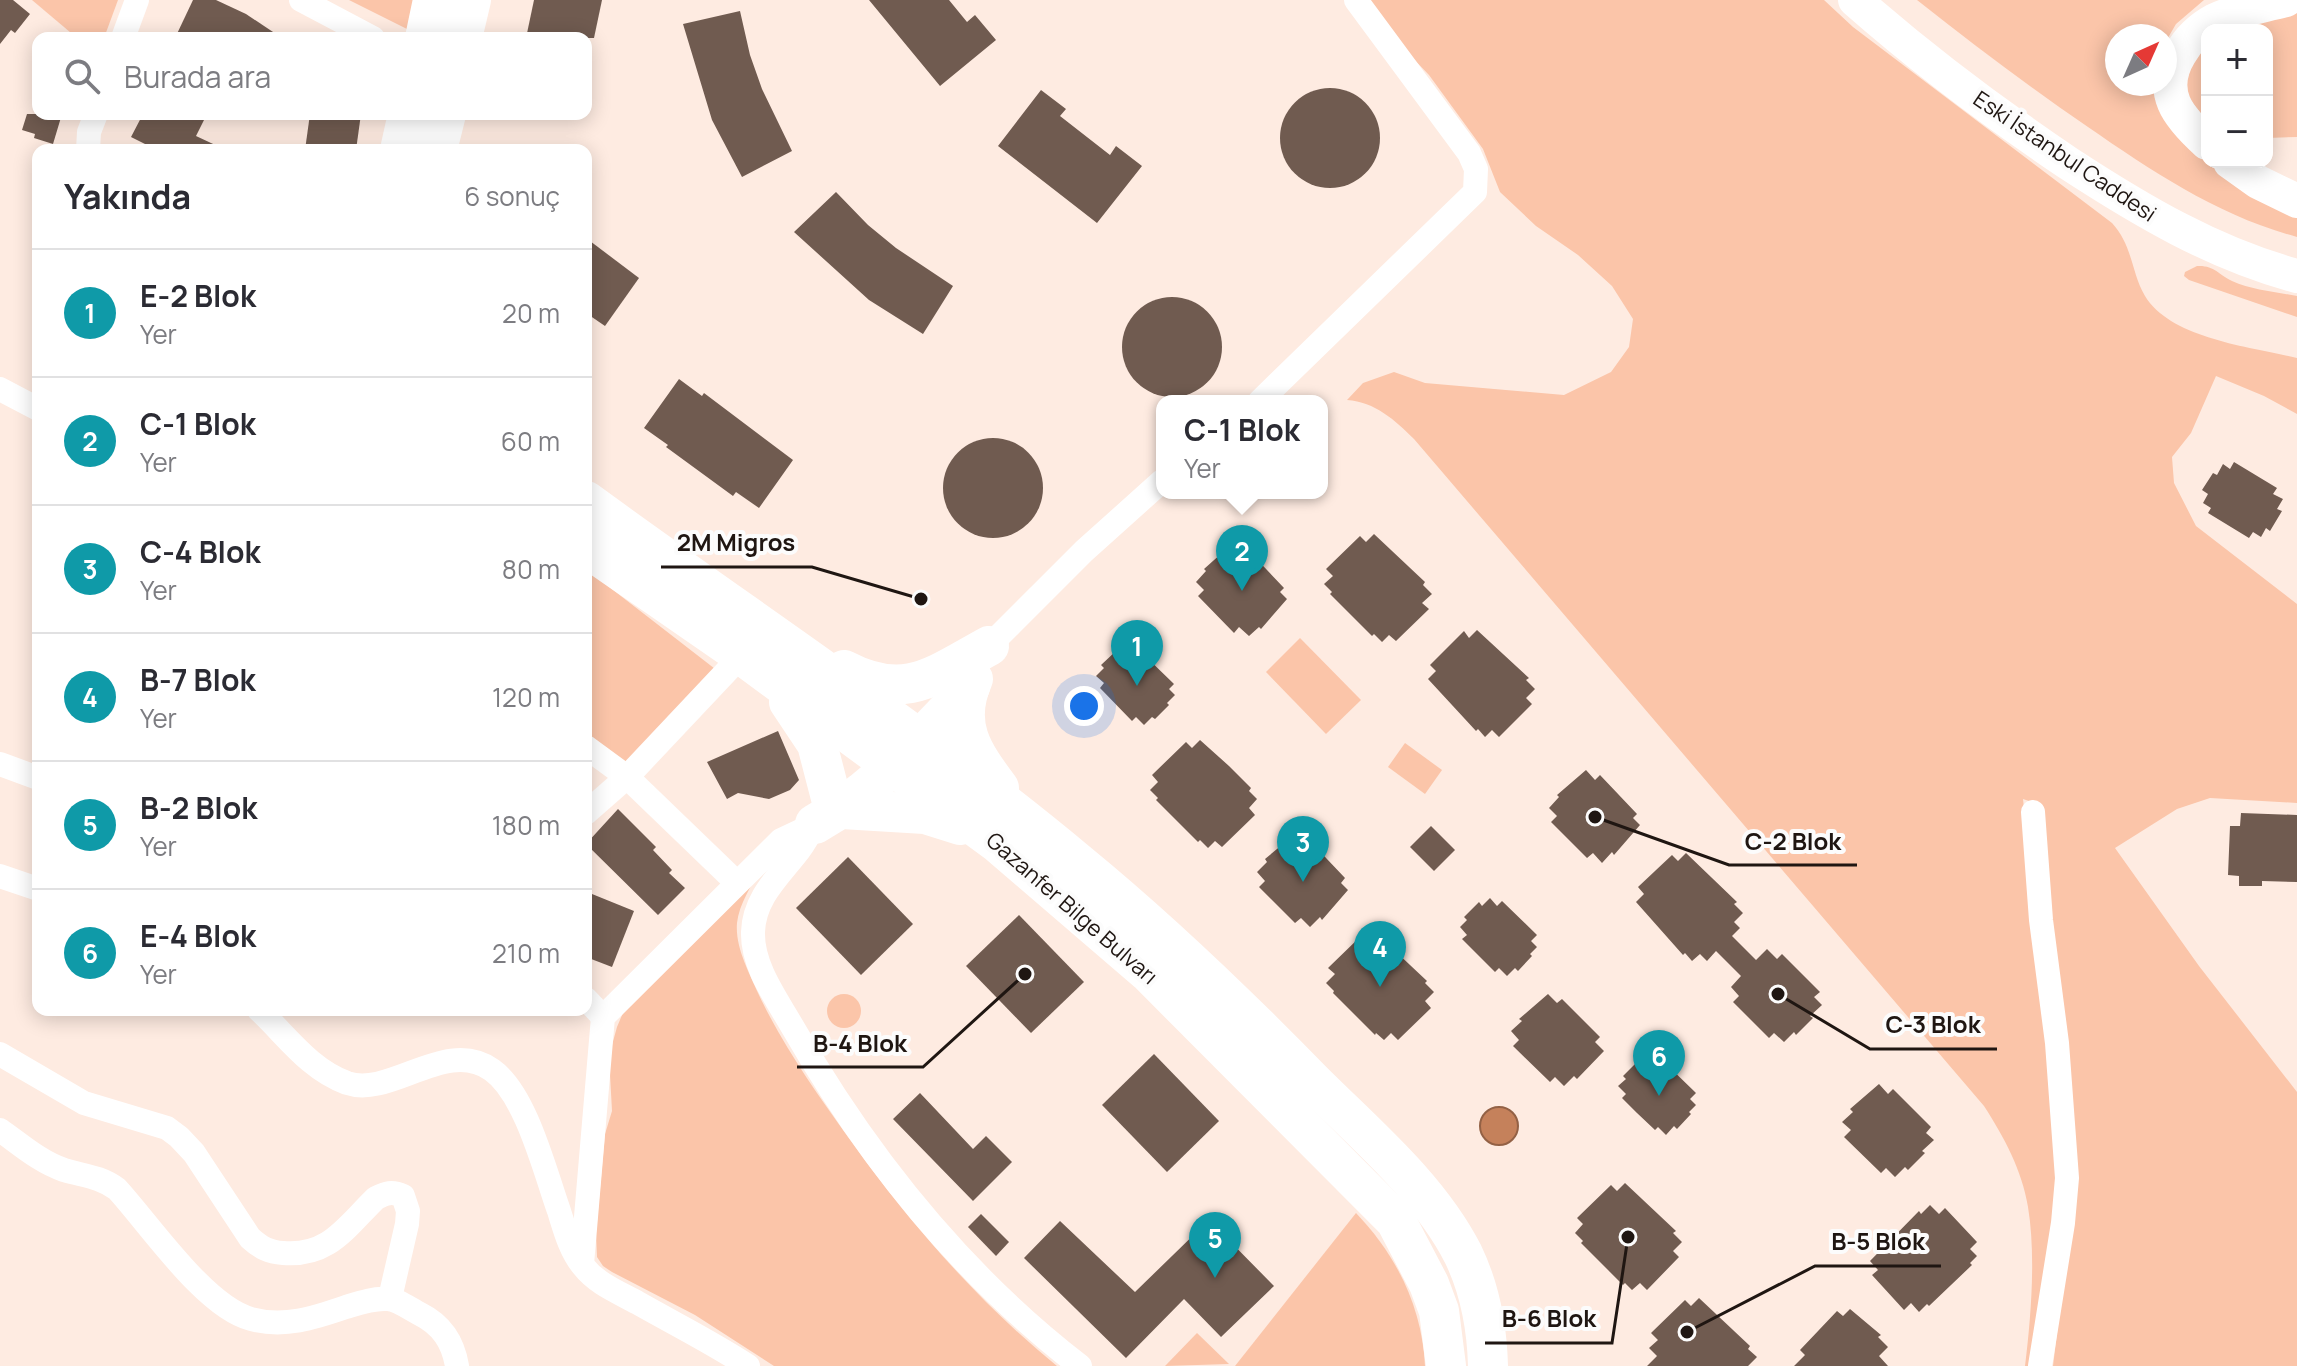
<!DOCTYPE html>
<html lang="tr">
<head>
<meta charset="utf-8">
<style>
	:root { --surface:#fff; --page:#f2f2f3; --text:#2b2b33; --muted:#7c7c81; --line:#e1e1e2; --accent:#0f766e }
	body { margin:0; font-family:Manrope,sans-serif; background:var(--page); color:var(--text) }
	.controls { position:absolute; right:24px; top:24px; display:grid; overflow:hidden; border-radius:16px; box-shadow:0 4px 20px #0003 }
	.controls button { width:72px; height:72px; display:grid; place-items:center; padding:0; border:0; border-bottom:2px solid var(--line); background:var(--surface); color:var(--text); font:40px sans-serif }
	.compass { position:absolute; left:2105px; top:24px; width:72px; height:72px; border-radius:50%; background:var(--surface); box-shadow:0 4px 20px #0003; rotate:45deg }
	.you { position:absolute; left:1084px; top:706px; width:28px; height:28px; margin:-20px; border:6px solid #fff; border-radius:50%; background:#1a73e8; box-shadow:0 0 0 12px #1a73e833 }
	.badge { display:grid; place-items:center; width:52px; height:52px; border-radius:50%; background:var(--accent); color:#fff; font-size:26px; font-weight:700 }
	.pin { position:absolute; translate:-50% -66px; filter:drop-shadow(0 2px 4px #0008) }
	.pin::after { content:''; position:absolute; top:42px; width:28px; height:24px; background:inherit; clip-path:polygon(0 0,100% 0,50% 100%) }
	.popup { position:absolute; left:1156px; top:395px; width:172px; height:104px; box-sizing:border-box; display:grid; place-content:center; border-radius:16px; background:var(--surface); filter:drop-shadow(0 2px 6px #0005); font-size:26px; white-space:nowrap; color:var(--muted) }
	.popup b { font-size:30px; color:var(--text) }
	.popup::after { content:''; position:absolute; left:50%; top:100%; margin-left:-16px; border:16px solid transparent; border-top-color:var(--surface) }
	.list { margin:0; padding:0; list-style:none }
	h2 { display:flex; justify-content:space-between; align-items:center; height:104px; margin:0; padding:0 32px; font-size:34px }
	h2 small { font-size:26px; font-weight:400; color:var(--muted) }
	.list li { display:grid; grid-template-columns:52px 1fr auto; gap:24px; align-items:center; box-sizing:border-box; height:128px; padding:0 32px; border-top:2px solid var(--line) }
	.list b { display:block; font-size:30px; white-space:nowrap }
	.list p { margin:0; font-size:26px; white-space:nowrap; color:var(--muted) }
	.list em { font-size:26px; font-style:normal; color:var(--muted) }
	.icon { flex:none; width:44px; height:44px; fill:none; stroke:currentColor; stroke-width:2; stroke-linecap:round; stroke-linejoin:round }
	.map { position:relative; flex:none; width:2297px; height:1366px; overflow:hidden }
	.search { position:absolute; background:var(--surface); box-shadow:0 4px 20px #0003; left:32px; top:32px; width:560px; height:88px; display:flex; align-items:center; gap:20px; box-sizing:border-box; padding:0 28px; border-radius:16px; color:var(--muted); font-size:30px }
	.panel { position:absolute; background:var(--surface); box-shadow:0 4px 20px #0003; left:32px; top:144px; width:560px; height:872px; border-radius:16px }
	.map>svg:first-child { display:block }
	.green { fill:#fbc5a9 }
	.water { fill:#c5815b; stroke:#936145; stroke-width:2 }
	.building { fill:#705b50 }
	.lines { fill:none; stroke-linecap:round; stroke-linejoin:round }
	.minor { stroke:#fff; stroke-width:24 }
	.secondary { stroke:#fff; stroke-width:34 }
	.primary { stroke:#fff; stroke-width:40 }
	.labels { text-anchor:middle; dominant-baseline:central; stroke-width:8; stroke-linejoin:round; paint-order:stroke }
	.street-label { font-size:22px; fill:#1f1612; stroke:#fcfcfc }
	.leader { fill:none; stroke:#1f1612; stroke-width:3 }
	.callout-dot { fill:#1f1612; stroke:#fcfcfc; stroke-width:3 }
	.callout-label { font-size:24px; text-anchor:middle; font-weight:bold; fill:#1f1612; stroke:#fcfcfc; stroke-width:8; stroke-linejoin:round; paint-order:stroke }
</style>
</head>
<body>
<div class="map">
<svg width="2297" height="1366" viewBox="0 0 2297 1366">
	<rect width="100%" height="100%" fill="#feebe1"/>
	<g class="green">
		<polygon points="32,0 118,0 104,38 77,38"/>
		<polygon points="349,0 416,0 409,30"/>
		<path d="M1357 0H1824L1853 27 2112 223C2133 246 2131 272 2145 296 2171 339 2252 347 2297 358V414L2264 396 2216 376 2191 433 2172 457 2174 483 2196 526 2297 604V803L2210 798 2177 809 2115 848 2199 966 2297 1092V1366H2053L2076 1179 2041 805 2023 799 2060 1142V1175L2034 1366H2025C2031 1318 2036 1255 2028 1207 2022 1170 2004 1137 1984 1106L1414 439C1395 420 1375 402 1347 400L1363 383 1394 372 1425 383 1564 395 1611 372 1629 347 1633 319 1612 286 1578 255 1536 226 1500 192 1483 149 1429 75Z"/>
		<path d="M1917 0H2204L2176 24 2165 43V36H2117V84H2157L2207 151V162H2220L2297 209V237C2219 216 2153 172 2088 127 2029 87 1973 44 1917 0Z"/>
		<polygon points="2297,9 2297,137 2267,138 2267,30 2208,30"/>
		<polygon points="2207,31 2207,121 2180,87"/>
		<path d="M2197 266C2214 265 2218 274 2232 281 2252 290 2276 292 2297 296V317L2189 280 2184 276 2185 272Z"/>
		<polygon points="586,569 719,672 631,762 618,763 586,740"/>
		<polygon points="1300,638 1361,700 1326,734 1266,672"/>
		<polygon points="1405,743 1442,770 1425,794 1388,767"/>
		<path d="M761 868C752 885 739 904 737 923 735 947 749 972 758 993 782 1044 815 1091 848 1137 908 1221 977 1301 1057 1366H774L695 1315 612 1272 603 1266 597 1257 596 1233 605 1134 612 1111 609 1056 617 1027 625 1008Z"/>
		<circle cx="844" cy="1011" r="17"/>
		<path d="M1356 1213C1397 1256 1422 1307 1425 1366H1235Z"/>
		<polygon points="1197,1333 1229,1364 1165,1366"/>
	</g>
	<circle class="water" cx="1499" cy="1126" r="19"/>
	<g class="building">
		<polygon points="0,0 13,0 30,14 15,33 11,30 0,44"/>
		<polygon points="193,0 216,0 246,14 282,38 175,38"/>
		<polygon points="534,0 602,0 594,38 526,38"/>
		<polygon points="869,0 949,0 967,22 975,15 996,40 940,86"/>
		<polygon points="740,11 750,55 762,89 792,151 742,177 712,120 683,24"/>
		<circle cx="1330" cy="138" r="50"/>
		<polygon points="1041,90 1066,109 1060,116 1110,155 1116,146 1142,166 1097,223 998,146"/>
		<polygon points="27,114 62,114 53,144 34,138 35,134 22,130"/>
		<polygon points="143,114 207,114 196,136 226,150 157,150 131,137"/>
		<polygon points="310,114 361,114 356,150 305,150"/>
		<polygon points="836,192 868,225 896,248 953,286 923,334 869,300 794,232"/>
		<polygon points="586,238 639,278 605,326 586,313"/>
		<circle cx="1172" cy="347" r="50"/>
		<polygon points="679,379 702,396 704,393 793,460 759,508 736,492 733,496 666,447 668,445 644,428"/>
		<circle cx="993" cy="488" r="50"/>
		<polygon points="2234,462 2277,488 2273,494 2283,499 2277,509 2282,511 2270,531 2266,528 2261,537 2253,532 2249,538 2208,513 2211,508 2203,503 2208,494 2202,490 2213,473 2217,475 2223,464 2230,469"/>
		<polygon points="1374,534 1425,582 1423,585 1432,594 1422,603 1429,609 1396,641 1389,635 1382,642 1374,634 1372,636 1330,594 1332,592 1324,584 1333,576 1326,569 1360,536 1366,542"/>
		<polygon points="1232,544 1242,554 1247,549 1284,588 1280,592 1287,599 1261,629 1259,627 1249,636 1239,627 1234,633 1198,596 1204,590 1196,582 1206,571 1204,569"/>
		<polygon points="1477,630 1529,678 1526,680 1535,689 1526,698 1532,704 1499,737 1492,730 1485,737 1478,729 1476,731 1428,679 1436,671 1430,665 1464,631 1469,638"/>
		<polygon points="1127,647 1135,654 1139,650 1174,684 1169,689 1175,695 1167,703 1169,705 1155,719 1152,717 1144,725 1136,717 1132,721 1100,688 1104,683 1096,676 1104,668 1101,665 1116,651 1120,654"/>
		<polygon points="778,731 799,780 790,790 769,799 738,793 727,799 707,762"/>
		<polygon points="1200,740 1229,766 1251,788 1249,791 1257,799 1249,808 1255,815 1222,847 1215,841 1208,848 1200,840 1198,842 1156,800 1158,798 1150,790 1158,782 1152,775 1186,742 1192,748"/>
		<polygon points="1586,770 1595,780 1600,775 1637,814 1633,818 1640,825 1614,855 1612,852 1602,863 1593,853 1587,858 1551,822 1557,816 1549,808 1559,797 1557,795"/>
		<polygon points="618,809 656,847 653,850 672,870 669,873 685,888 658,915 586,844"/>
		<polygon points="2241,813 2297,815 2297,882 2262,881 2262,886 2239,886 2239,876 2228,875 2230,826 2240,826"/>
		<polygon points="1431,826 1455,850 1434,871 1410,847"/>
		<polygon points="1294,835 1303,844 1308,839 1345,878 1341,883 1348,890 1322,920 1320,917 1310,927 1301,918 1295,923 1259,887 1265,881 1257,872 1267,862 1265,859"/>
		<polygon points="1686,853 1737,902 1734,904 1743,913 1734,922 1740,928 1732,936 1756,960 1767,949 1777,959 1782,954 1820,992 1814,997 1822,1005 1810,1016 1813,1018 1796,1035 1794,1032 1784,1042 1774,1033 1769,1038 1733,1002 1739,996 1731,987 1741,976 1716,951 1707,961 1700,954 1692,961 1685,953 1683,955 1636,902 1644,894 1638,887 1672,855 1678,861"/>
		<polygon points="848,857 913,924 861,975 796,908"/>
		<polygon points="592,894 634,911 612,967 586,957 586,909"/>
		<polygon points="1490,898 1497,906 1502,901 1537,935 1531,941 1537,947 1530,954 1532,956 1518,971 1515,968 1507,976 1499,968 1495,972 1462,939 1467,935 1460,927 1467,920 1464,917 1479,902 1482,906"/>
		<polygon points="1019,915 1084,982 1031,1033 966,966"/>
		<polygon points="1376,933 1427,981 1425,983 1434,992 1425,1001 1431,1008 1398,1040 1391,1033 1384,1040 1376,1033 1375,1035 1333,993 1334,991 1326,983 1335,974 1328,968 1362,935 1368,941"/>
		<polygon points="1548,994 1557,1003 1562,999 1600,1037 1595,1042 1604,1051 1577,1079 1574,1076 1564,1086 1555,1077 1550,1082 1513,1046 1519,1040 1511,1031 1522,1021 1519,1019"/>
		<polygon points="1154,1054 1219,1121 1167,1172 1102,1105"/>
		<polygon points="1648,1057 1656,1065 1661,1059 1696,1093 1690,1099 1696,1105 1689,1112 1691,1114 1677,1129 1674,1126 1666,1135 1658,1127 1655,1130 1637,1113 1622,1098 1626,1094 1618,1086 1626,1079 1623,1076 1638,1061 1641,1064"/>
		<polygon points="1879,1084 1888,1094 1893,1089 1931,1127 1926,1133 1934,1140 1922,1151 1925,1153 1908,1170 1905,1167 1895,1177 1886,1168 1881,1173 1844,1137 1851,1130 1842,1122 1853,1112 1850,1109"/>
		<polygon points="920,1093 973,1149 986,1136 1012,1162 973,1201 893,1119"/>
		<polygon points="1625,1183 1676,1231 1673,1233 1682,1242 1673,1251 1679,1257 1647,1290 1640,1283 1632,1290 1625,1283 1623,1285 1581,1243 1583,1241 1575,1233 1583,1224 1577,1218 1611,1185 1617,1191"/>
		<polygon points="1930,1205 1939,1214 1945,1208 1977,1242 1970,1249 1977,1256 1970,1263 1972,1265 1929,1306 1927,1304 1919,1312 1911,1303 1904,1310 1872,1275 1878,1270 1870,1261 1919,1211 1921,1214"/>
		<polygon points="981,1214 1009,1242 996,1256 968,1227"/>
		<polygon points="1209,1220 1274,1286 1221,1337 1184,1299 1126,1358 1024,1258 1060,1221 1135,1292"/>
		<polygon points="1699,1298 1750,1346 1748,1349 1757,1357 1748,1366 1647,1366 1657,1356 1649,1348 1658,1340 1651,1333 1685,1300 1691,1306"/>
		<polygon points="1850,1309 1881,1335 1878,1337 1888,1347 1879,1356 1888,1366 1794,1366 1805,1355 1800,1350 1837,1311 1843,1316"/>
	</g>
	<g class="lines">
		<g class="minor">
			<polyline points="301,0 373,38"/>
			<polyline points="123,38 137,0"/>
			<polyline points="88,150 89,132 96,114"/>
			<polyline points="0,389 38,409"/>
			<polyline points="1260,401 1475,192 1476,169 1469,153 1356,0"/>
			<polyline points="989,646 1084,551 1162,481"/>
			<polyline points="586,747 627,777 736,882"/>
			<polyline points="0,764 38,778"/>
			<polyline points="2033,812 2041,920 2057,1043 2067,1178 2063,1223 2040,1366"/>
			<polyline points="586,813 627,777 742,655"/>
			<path d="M815 824C809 834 804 845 796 854 777 878 754 899 753 932 752 966 776 998 792 1026 866 1155 962 1275 1080 1366"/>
			<polyline points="0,876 38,889"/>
			<polyline points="586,999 603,1017"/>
			<path d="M259 1010C287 1036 309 1069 347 1083 391 1098 446 1037 492 1070 526 1094 545 1172 559 1211 565 1230 570 1250 583 1266 597 1284 618 1292 638 1303 675 1324 713 1343 748 1366"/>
			<path d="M0 1054 84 1103 167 1128 179 1137 194 1153 250 1238C261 1248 269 1252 283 1253 329 1257 346 1227 376 1198 386 1193 392 1191 403 1196L408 1211 407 1224 390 1298"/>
			<path d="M0 1130C20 1144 40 1162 64 1170 84 1176 99 1176 117 1189 150 1225 205 1307 251 1319 284 1328 314 1318 346 1307 359 1303 373 1298 387 1299 397 1299 410 1309 420 1314 442 1325 453 1342 457 1366"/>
			<polyline points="582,1264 603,1017 781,840 815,824"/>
		</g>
		<g class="secondary">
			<path d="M1855 0C1922 59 1994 113 2068 163 2140 210 2214 254 2297 276"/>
			<path d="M2207 143C2178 117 2157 92 2180 54 2188 40 2200 28 2215 20 2236 10 2263 6 2286 0"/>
			<polyline points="2230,162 2258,182 2297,201"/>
		</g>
		<g class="primary">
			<polyline points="425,38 433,0"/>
			<polyline points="462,38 471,0"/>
			<polyline points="400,150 408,114"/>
			<polyline points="437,150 446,114"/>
			<path d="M586 501C750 621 921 732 1077 862 1160 930 1237 1004 1312 1081 1365 1134 1428 1186 1463 1254 1480 1289 1487 1328 1488 1366"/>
			<polyline points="586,547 742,655 999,844 1148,972 1396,1221 1429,1284 1439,1311 1446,1366"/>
			<path d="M844 670C905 702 934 676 989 646"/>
			<path d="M973 679C953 724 972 752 999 788"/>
			<polyline points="789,702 817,744 831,798"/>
			<polyline points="842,809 925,814 960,825"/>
			<path d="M815 824C876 790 922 737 970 687"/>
		</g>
	</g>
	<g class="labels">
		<g class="street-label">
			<text transform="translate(2065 156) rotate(34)">Eski İstanbul Caddesi</text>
			<text transform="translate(1072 908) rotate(41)">Gazanfer Bilge Bulvarı</text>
		</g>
	</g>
	<path class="leader" d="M921 599L812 567H661M1595 817L1729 865H1857M1778 994L1870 1049H1997M1025 974L923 1067H797M1687 1332L1815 1266H1941M1628 1237L1612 1343H1485"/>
	<g class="callout-dot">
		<circle cx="921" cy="599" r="8"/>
		<circle cx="1595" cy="817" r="8"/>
		<circle cx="1778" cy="994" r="8"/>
		<circle cx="1025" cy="974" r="8"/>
		<circle cx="1687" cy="1332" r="8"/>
		<circle cx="1628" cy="1237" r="8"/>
	</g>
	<g class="callout-label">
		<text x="736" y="551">2M Migros</text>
		<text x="1793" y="850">C-2 Blok</text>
		<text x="1933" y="1033">C-3 Blok</text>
		<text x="860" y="1052">B-4 Blok</text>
		<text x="1878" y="1250">B-5 Blok</text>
		<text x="1549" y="1327">B-6 Blok</text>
	</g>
</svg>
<div class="controls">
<button>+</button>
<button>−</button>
</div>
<svg class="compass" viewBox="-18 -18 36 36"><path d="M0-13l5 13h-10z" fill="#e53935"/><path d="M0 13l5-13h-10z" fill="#7c7c81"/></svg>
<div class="you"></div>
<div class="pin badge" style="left:1137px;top:686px;background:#0f9aa8">1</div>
<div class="pin badge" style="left:1242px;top:591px;background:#0f9aa8">2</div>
<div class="popup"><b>C-1 Blok</b>Yer</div>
<div class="pin badge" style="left:1303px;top:882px;background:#0f9aa8">3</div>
<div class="pin badge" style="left:1380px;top:987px;background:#0f9aa8">4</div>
<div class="pin badge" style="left:1215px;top:1278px;background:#0f9aa8">5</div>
<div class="pin badge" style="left:1659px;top:1096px;background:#0f9aa8">6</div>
<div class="search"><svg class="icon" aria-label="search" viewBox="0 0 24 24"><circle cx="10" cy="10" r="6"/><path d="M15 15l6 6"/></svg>Burada ara</div>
<section class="panel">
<h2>Yakında<small>6 sonuç</small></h2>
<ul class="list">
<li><span class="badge" style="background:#0f9aa8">1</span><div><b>E-2 Blok</b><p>Yer</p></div><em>20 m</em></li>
<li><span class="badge" style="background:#0f9aa8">2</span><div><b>C-1 Blok</b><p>Yer</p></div><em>60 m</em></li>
<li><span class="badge" style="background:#0f9aa8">3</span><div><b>C-4 Blok</b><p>Yer</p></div><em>80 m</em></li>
<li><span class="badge" style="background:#0f9aa8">4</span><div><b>B-7 Blok</b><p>Yer</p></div><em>120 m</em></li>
<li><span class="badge" style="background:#0f9aa8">5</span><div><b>B-2 Blok</b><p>Yer</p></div><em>180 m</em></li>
<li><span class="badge" style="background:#0f9aa8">6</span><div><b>E-4 Blok</b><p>Yer</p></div><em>210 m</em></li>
</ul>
</section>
</div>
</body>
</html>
